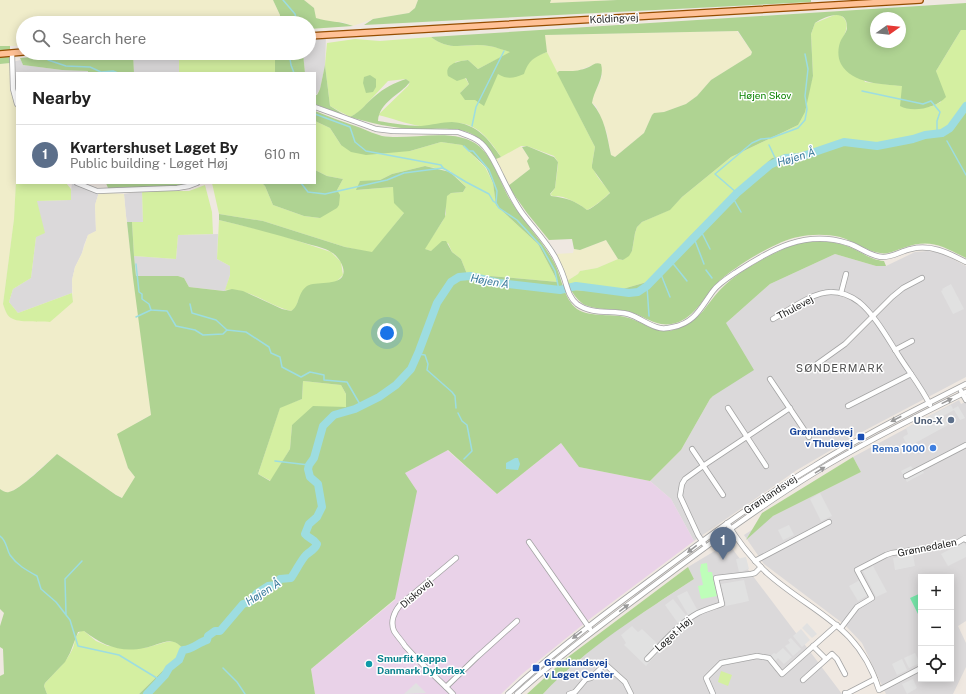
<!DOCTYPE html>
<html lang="en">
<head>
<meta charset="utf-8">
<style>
	:root { --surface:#fff; --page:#f6f6f6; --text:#222; --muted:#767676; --line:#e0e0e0; --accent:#db2777 }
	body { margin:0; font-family:"Public Sans",sans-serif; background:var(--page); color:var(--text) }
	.controls { position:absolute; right:12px; bottom:12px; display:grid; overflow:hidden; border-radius:0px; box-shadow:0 2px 10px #0003 }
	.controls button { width:36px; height:36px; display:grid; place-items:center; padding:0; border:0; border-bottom:1px solid var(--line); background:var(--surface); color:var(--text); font:20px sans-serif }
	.compass { position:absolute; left:870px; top:12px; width:36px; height:36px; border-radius:50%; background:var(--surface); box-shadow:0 2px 10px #0003; rotate:75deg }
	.you { position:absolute; left:387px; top:333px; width:14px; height:14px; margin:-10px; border:3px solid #fff; border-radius:50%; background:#1a73e8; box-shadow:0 0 0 6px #1a73e833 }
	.badge { display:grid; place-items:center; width:26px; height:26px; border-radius:50%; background:var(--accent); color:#fff; font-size:13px; font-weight:700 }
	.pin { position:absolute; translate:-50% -33px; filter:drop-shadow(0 1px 2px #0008) }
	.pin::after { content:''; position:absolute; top:21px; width:14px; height:12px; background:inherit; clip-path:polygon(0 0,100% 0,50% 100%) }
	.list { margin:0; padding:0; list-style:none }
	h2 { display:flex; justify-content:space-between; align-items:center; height:52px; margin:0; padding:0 16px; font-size:17px }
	h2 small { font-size:13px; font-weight:400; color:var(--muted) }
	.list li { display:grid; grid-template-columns:26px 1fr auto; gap:12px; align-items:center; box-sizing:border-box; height:60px; padding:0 16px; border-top:1px solid var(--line) }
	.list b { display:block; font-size:15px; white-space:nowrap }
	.list p { margin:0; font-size:13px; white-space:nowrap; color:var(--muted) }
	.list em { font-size:13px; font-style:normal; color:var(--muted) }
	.icon { flex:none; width:22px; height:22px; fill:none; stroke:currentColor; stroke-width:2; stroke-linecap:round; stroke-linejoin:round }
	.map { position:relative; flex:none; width:966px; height:694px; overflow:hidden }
	.search { position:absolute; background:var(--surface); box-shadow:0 2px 10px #0003; left:16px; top:16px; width:300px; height:44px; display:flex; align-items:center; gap:10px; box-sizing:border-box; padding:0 14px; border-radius:22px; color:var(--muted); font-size:15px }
	.panel { position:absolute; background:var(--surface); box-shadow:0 2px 10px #0003; left:16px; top:72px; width:300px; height:112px; border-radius:0px }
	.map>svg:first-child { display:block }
	.residential { fill:#dbd9da; fill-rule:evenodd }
	.industrial { fill:#e9d2e8 }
	.farmland { fill:#f0edca }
	.grass { fill:#d4efa1 }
	.forest { fill:#afd392; fill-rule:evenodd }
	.park { fill:#befeb9 }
	.pitch { fill:#77e6aa }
	.parking { fill:#e1e1e1 }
	.water { fill:#9ddde1 }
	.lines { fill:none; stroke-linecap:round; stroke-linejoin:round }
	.stream { stroke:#9ddde1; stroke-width:1.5 }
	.river { stroke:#9ddde1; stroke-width:8 }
	.minor-casing { stroke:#a4a4a4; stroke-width:6 }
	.major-casing { stroke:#954d00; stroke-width:8 }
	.minor { stroke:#fff; stroke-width:4.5 }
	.major { stroke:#ffc196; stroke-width:5.5 }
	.oneway { fill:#999 }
	.service-dot { fill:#5c6f8a; stroke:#fff; stroke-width:1.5 }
	.transit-dot { fill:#1a4fb4; stroke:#fff; stroke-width:1.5 }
	.shop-dot { fill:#3f7fe0; stroke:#fff; stroke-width:1.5 }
	.culture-dot { fill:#0f9aa8; stroke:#fff; stroke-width:1.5 }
	.labels { text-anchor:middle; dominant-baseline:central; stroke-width:3; stroke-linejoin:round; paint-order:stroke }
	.street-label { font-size:10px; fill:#1d1d1d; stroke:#fff }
	.park-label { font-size:10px; fill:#0b8401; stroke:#fff }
	.service-label { font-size:10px; font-weight:bold; fill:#4e5e75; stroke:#fff; text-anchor:end }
	.transit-label { font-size:10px; font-weight:bold; fill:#164399; stroke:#fff; text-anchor:end }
	.shop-label { font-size:10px; font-weight:bold; fill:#366cbe; stroke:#fff; text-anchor:end }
	.culture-label { font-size:10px; font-weight:bold; fill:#0d838f; stroke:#fff; text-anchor:start }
	.water-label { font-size:11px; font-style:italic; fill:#397a9c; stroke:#fff }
	.neighbourhood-label { font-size:11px; letter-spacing:1px; fill:#505050; stroke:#fff }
</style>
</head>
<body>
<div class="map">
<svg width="966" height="694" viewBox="0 0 966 694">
	<rect width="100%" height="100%" fill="#efe8e1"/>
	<g class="residential">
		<polygon points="326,37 325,65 320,89 316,95 315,95 315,73 305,73 303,53 309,53 309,39"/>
		<polygon points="133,53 179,53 179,73 134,73"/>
		<polygon points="21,60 23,65 62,70 79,70 88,71 88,73 17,73 17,110 13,99 10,63 16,61"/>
		<polygon points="72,183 90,191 99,192 95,205 96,231 88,235 84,245 82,253 75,267 72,280 72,293 18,313 9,302 13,289 31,278 36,237 37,201 70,200"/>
		<polygon points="142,191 143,222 127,222 126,216 124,194"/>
		<polygon points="218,234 217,259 230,266 230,275 225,291 189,287 184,278 178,276 136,276 134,256 176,259 178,235"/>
		<polygon points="928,251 941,253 966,266 966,377 860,433 797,470 694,541 671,499 650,481 681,450 710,399 713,396 726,323 770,284 835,254 876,266 886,266 915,252"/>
		<path d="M959 400 961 404 965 402 966 403V621L958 626 966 643V667L953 694H886L862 643 845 625 764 564 744 535 773 516 861 472 853 457ZM921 577H951V679H921Z"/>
		<polygon points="728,543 842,694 543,694 557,679 606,637 694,579 688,567"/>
	</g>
	<polygon class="industrial" points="561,443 579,467 650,481 671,499 694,541 591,618 522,674 501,694 315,694 311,669 395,600 405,473 447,450 497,494"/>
	<g class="farmland">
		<polygon points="0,0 273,0 280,15 279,23 23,23 23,46 0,46"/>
		<polygon points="304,0 418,0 415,8 409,13 373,19 353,26 342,22 329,22 315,18 314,8"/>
		<polygon points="551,0 617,0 550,3"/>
		<polygon points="737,31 752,52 751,55 711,80 697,96 686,104 664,112 654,114 652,115 644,133 615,157 611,155 607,133 604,125 596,106 592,103 593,96 600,82 602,75 598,63 577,71 571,72 559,71 557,73 547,52 544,35"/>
		<polygon points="10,63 13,99 17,110 17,161 14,219 3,304 6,312 12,319 73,302 72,280 75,267 82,253 88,235 96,231 95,205 99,192 124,194 126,216 151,415 136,423 125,457 128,468 135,477 123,498 116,495 57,454 22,485 10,492 5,492 0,489 0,64"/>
		<polygon points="521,146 529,158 530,169 508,186 496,159"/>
		<polygon points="606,240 618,259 597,268 580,271 578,274 567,281 555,254 573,253 574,249 580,250"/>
	</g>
	<g class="grass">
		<path d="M839 14C851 22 847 31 841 41L865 82 902 86 930 107 941 102 936 71 961 30H966V102L945 129 877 144 844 139 812 150 772 158 737 190 691 235 647 282 612 292 571 290 567 281 578 274 580 271 597 268 618 259 623 260 632 251 635 233 637 227 642 222 669 210 682 197 731 157 798 125 813 76 811 34 815 23 832 16Z"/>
		<path d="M431 37C451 53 468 42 489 46 497 47 504 50 511 52L478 69 468 60 455 62 469 84 460 93 498 74 528 63 536 56 547 52 595 147 592 165C595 176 603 183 610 192 608 196 591 209 587 210 579 204 572 200 563 197 559 196 554 197 550 195L555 188 558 165V162L554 156 527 146H521L501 157C488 138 476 121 450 123 441 123 430 127 420 126 406 124 392 118 378 115L408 86 410 82 406 79 388 81 359 112 350 117 330 106 325 65 327 43 355 39 380 41Z"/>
		<rect x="179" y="53" width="96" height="20"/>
		<polygon points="315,121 330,128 341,145 410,151 441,142 462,145 485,167 493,183 496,205 538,244 558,282 467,274 461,259 452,252 448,243 431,251 424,249 442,222 446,214 446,196 451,193 463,192 466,187 450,171 425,166 392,174 380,180 360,182 357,190 393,187 404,213 372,253 345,247 263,221 219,214 212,183 262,183 265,186 273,205 304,216 320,218 338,193 337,190 343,179 327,176 315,170"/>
		<path d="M17 161V183H66L71 189V200L37 201 45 233 36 237 31 278 13 289 9 302 18 313 72 293 73 302 50 322C41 321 18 323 11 318 6 315 5 309 3 304L14 219Z"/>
		<polygon points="205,185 212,212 213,234 178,235 176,259 134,256 132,222 143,222 142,191 189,191"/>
		<path d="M219 220 274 233 331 252 341 262 343 275 337 281 298 301 296 308 291 311C269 306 248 287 225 290L230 275V266L217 259Z"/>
		<polygon points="303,381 341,385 346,394 346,407 292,425 290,449 271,481 258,474 280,407 302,399"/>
		<path d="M81 631H84L96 641 108 646 145 648 166 642 174 641 185 649 139 694H47L44 686 45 683C55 672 67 662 73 648 75 642 75 635 81 631Z"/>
		<polygon points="721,671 732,675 728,686 718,682"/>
	</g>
	<g class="forest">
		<path d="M273 0H304L314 8 316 18C328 22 341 21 353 26L309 29V23H279L280 15Z"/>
		<polygon points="418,0 551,0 550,3 617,0 811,0 811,2 364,25 373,19 409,13 415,8"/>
		<path d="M966 3V30H961L936 71 946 97C936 108 913 113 900 106L902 86C882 84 852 84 841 64 837 57 838 46 841 40 843 36 846 33 847 29 848 7 826 16 815 23L811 34 813 76 805 112 798 125 731 157 682 197 670 210 642 222 637 227 635 233 632 251 629 256 623 260 618 259 606 240 580 250 574 249 572 239 549 240 527 213 508 186 530 169 527 161 529 158 522 147 527 146 551 156 554 157 558 162 555 188 550 194 551 196C567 198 574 200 587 210 592 209 606 197 610 193L592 168V165L595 147 557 73 559 71C571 71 577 72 589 67 593 65 596 62 601 64 605 78 594 89 592 103 605 118 607 136 611 155L615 157 644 133 652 115 654 113 664 112 686 104 697 96 711 80 751 55 752 52 738 31 545 35 547 52C533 58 529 60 524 74 514 78 508 80 498 74L484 106 475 100H465L460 93 469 84 466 78 457 81 448 76C444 64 458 61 468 60L478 69 510 52C503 50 496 47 489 46 467 42 451 53 431 37ZM876 18H900V42H876Z"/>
		<polygon points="0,46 10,46 10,63 0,64"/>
		<polygon points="82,53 133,53 134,73 88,73 88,71 62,70 23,65 20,58"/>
		<polygon points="275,53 303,53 305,73 275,73"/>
		<polygon points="325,65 330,106 343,114 343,115 315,104 315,95 317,95 320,89"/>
		<polygon points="370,75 376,79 376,87 373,92 366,93 363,83 364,77"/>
		<path d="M406 79 410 82C400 95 379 102 378 121 392 123 407 126 421 126 432 125 442 122 452 122 478 124 487 138 501 157L496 159C474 121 450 130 413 129 392 128 371 123 350 117 363 110 365 104 375 96 384 88 394 83 406 79Z"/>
		<path d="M966 102V258C942 246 930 238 903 248 896 250 888 255 880 253 866 251 854 241 840 237 827 234 811 234 798 237 776 241 736 266 719 281 705 294 698 314 679 322 673 324 668 325 661 324 650 322 641 315 630 312 616 308 599 311 585 305 579 302 574 295 571 290L612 292 647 282 691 235 737 190 772 158 812 150 844 139 878 144 945 129Z"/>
		<path d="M315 111C330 117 346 123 361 128 368 131 375 134 382 136 410 141 455 126 479 146 495 160 500 184 511 201 524 223 542 240 554 262 562 277 563 298 577 309 590 318 614 313 629 318 642 322 652 331 666 331 669 331 673 330 676 329 703 321 706 302 725 285 741 270 784 245 806 242 822 240 840 242 854 249 864 254 872 260 884 261L886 266H876L835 254 770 284 726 323 754 370 713 396 710 399 681 450 650 481 579 467 561 443 497 494 448 450 405 473 417 491 395 599 311 669 315 694H139L185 649C181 647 178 643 174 642 166 639 153 647 144 648 120 653 102 645 84 631L78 632 70 653 65 662 45 683 44 686 47 694H0V676L4 674 3 649 0 647V626L4 613 0 609V489C3 491 6 493 9 492 20 490 47 463 57 454L116 495 122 498 135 477 128 468 117 434 151 415 133 278 127 222H132L134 256 136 276H178L184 278 189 287 224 291 232 289 243 291 282 309 291 311C300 306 297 293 307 286 315 281 339 286 343 275 346 267 337 255 331 252 325 248 315 246 308 244 278 235 249 227 219 220V214L263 221 345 247 372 252 404 213 394 203 393 187 356 190 360 181 380 180 392 174 425 166 450 172 466 187 463 192 451 193 447 196 445 217 425 249 431 251 442 241H446L452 252 461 259 467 274 558 282 538 244 496 205 493 183 486 167 462 145 441 142 410 151 366 155 351 152 341 145 330 128 315 121ZM303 381 341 385 346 394V407L313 406 292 425 290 449 270 481 258 474 280 408 302 399Z"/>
		<polygon points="315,170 327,176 343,179 337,190 340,195 339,205 337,208 320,218 304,216 273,205 265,186 262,183 315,183"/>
		<polygon points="106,183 191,183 180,186 108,188"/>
		<polygon points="853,457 861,472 773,516 746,540 762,513"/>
		<path d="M688 567 694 579C641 614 587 647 543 694H527L564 660Z"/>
	</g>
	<polygon class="park" points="707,563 708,572 712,572 717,596 701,599 698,586 703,585 700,570 701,564"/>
	<polygon class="pitch" points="921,593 921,620 910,598"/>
	<g class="parking">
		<polygon points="951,284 964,309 953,314 941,291 943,290 942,289"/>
		<polygon points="951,405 953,409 958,406 965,418 960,420 954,410 943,416 948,425 908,447 903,437 908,434 906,428"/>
		<polygon points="911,466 914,471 921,467 924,473 907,482 901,471"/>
		<polygon points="820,493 832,516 821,521 810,499"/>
		<polygon points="789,525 794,535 783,540 778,530"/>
		<polygon points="964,542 966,546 966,557 948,566 941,554"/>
		<polygon points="913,555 915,566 895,570 893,558"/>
		<polygon points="746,557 749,569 739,572 736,559"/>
		<polygon points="873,566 887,592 876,597 863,571"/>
		<polygon points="744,580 749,601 726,606 721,584"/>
		<polygon points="860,580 868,595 858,601 849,586"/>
		<polygon points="687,591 699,613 690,618 677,596"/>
		<polygon points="673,599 689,619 680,626 665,605"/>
		<polygon points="807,623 817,634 812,638 802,628"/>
		<polygon points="632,626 638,632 642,629 662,648 646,666 624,645 626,643 621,635"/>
		<polygon points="801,629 810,640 802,647 793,636"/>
		<polygon points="791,638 801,649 793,656 785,646 790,643 788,640"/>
		<polygon points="783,648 792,657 784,664 778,658 775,661 770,656 774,653 776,654"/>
		<polygon points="915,653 920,663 909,668 904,658"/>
		<polygon points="902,659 907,670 897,675 892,664"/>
		<polygon points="913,679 917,688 907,694 902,684"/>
		<polygon points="416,683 426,693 404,694"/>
	</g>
	<polygon class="water" points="515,458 518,458 520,464 518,470 506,469 506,463"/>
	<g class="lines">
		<g class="stream">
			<polyline points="283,0 295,14 297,23"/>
			<polyline points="289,53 291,65 294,73"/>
			<polyline points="48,60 66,66 90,67 101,72 113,71 118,73"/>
			<polyline points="862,91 923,104 931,101 940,112 937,121 937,134"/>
			<polyline points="315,114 350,127 355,142 366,151 441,165 443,168 466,182 489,194 493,201 496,203"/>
			<polyline points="472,126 476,107 504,51"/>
			<polyline points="942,133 944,135"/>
			<polyline points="947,141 966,175"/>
			<polyline points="769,145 777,162"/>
			<polyline points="464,146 469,151 473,151 489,170 497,191 496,203 499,208 517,220 541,246 555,271 559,290"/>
			<polyline points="301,183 308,192 325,194 387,180 404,173 443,168"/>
			<polyline points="737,193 715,174 752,143 761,139 771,138 798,128 805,120 807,109 805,96 808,69 805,54"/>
			<polyline points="733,198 741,212"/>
			<polyline points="701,231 710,249"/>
			<polyline points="694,238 704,264"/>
			<polyline points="671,261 687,281"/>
			<polyline points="136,264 139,292 142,294 142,299 149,304 151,310 167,311 176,326 195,330 203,335 223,334 227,330 246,332 269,347 271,353 280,357 282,367 301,377 310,372 324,375 324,380 347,382 361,406"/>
			<polyline points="706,270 712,278"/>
			<polyline points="660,272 670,297"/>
			<polyline points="647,286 649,316"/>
			<polyline points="190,304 192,313 216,320 227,330"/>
			<polyline points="136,317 151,310"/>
			<polyline points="418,354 425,355 428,364 427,370 452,392 455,396 456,408"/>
			<polyline points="458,413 462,421 467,425 472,451 464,459"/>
			<polyline points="275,461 309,465"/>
			<path d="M0 536C7 541 6 548 10 555 17 565 26 570 37 576L41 589 56 602 70 620 78 646 119 655 160 680"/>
			<polyline points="66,614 65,579 82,561"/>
			<polyline points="223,668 237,682 245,694"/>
		</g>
		<path class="river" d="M147 694 165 675 169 668 179 660 183 650C192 650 199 642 207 640L208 636 215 631H220L243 604 250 602 257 593 268 586 276 585 280 579 291 578C296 571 301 560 306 555 310 551 315 550 317 544 314 539 309 539 305 534L309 524 317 517 322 507 318 484 310 477 308 469 309 465 314 458 323 426 334 415 355 409 379 397 396 385 411 369 419 351 437 303 451 282 459 277 470 276 499 283 560 290 576 286 629 293 638 292 647 286 737 193 770 165 785 158 800 157 844 142 877 146 913 139 925 135 942 133 950 128 966 106"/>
		<defs>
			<g id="minor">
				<polyline points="12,53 13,89 17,104"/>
				<path d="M315 107 376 129 393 131 458 132C466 135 475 137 481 143 488 149 493 159 497 167 505 183 512 199 522 213 533 228 546 241 555 257 558 263 561 269 563 275 567 285 568 297 577 304 592 315 611 310 628 314 639 317 649 326 660 328 664 329 669 328 673 327 695 323 701 307 713 291 719 283 729 277 738 271 772 249 805 230 847 243 859 246 870 257 883 257 893 257 901 251 911 249 931 244 948 253 966 262"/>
				<polyline points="77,183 97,191 177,188 189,186 197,183"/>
				<polyline points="841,293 846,274"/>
				<path d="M773 319C789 310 813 292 831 292 841 292 851 296 859 302 875 315 888 339 899 356 909 372 922 388 930 405"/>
				<polyline points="895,350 912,341"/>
				<polyline points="817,364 845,344 892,297 903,288 922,278"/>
				<polyline points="770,379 809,437"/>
				<polyline points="961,391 966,400"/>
				<polyline points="848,406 911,374"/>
				<polyline points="728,408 766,466"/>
				<polyline points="692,449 723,495"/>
				<polyline points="906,476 966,445"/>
				<path d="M727 523C738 541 752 559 767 573 813 614 859 624 879 690L921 668"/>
				<polyline points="529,542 590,629"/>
				<polyline points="704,544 698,535 680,496 682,484 685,479 703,466 790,408"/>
				<polyline points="755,561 829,522"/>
				<polyline points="841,628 857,607 872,598 857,570 886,555 892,553 955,544 965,538 966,540"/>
				<polyline points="813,646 826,659"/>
				<path d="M647 659C663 643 678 624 698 613 706 609 714 607 722 604L716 578 751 574 755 573 761 567"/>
				<polyline points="803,680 832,654 837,659 845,674"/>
				<polyline points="446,687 477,657 517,621"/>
				<polyline points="845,693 848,693 875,679"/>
				<path d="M453 694C437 678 420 663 405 646 402 641 397 636 394 631 390 622 394 612 400 605L456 558"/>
				<path d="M508 694C550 655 596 620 642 586 698 544 754 502 814 466 863 435 915 410 966 384"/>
				<path d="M517 694C559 656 604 623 649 589 703 549 757 508 814 473 863 443 915 417 966 392"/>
				<polyline points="569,694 575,692 586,679 591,678 605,664 625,682 631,694"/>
				<polyline points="713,694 706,678 721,663 757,656 769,658 782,674 837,625"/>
			</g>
			<g id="major">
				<polyline points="309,36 920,0"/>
				<polyline points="0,54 23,52"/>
			</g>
		</defs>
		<use href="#minor" class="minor-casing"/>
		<use href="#major" class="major-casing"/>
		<use href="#minor" class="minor"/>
		<use href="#major" class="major"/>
	</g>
	<defs><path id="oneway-solid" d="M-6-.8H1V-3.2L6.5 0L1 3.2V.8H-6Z"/></defs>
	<g class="oneway">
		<use href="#oneway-solid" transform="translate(947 401) rotate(-26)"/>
		<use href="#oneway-solid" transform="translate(896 419) rotate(153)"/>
		<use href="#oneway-solid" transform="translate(820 470) rotate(-31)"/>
		<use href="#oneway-solid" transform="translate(692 549) rotate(143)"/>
		<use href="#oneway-solid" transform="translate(624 608) rotate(-37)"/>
		<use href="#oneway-solid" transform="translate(577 635) rotate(143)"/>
	</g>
	<circle class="service-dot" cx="951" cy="420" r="4"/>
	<g class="transit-dot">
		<rect x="857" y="433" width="8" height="8" rx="2"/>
		<rect x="532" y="664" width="8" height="8" rx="2"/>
	</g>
	<circle class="shop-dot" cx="933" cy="448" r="4"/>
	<circle class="culture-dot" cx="369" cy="664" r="4"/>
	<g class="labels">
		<g class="street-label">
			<text transform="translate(614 18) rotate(-3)">Koldingvej</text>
			<text transform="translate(795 307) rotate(-28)">Thulevej</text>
			<text transform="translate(770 494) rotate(-34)">Grønlandsvej</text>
			<text transform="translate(927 547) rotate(-11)">Grønnedalen</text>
			<text transform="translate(416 593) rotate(-41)">Diskovej</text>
			<text transform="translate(673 634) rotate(-42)">Løget Høj</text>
		</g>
		<g class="park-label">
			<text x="765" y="95">Højen Skov</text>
		</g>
		<g class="service-label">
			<text x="943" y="420">Uno-X</text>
		</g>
		<g class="transit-label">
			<text x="853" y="431">Grønlandsvej<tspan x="853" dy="12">v Thulevej</tspan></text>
			<text x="544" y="662" text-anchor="start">Grønlandsvej<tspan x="544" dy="12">v Løget Center</tspan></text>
		</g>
		<g class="shop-label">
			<text x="925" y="448">Rema 1000</text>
		</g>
		<g class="culture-label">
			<text x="377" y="658">Smurfit Kappa<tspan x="377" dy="12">Danmark Dyboflex</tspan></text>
		</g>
		<g class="water-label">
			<text transform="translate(796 157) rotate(-17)">Højen Å</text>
			<text transform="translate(490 281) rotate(10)">Højen Å</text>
			<text transform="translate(263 592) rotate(-32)">Højen Å</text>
		</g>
		<g class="neighbourhood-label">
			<text x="840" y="368">SØNDERMARK</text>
		</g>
	</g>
</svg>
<div class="controls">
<button>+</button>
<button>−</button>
<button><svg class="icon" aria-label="locate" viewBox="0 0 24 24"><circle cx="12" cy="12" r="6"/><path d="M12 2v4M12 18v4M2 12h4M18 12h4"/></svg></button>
</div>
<svg class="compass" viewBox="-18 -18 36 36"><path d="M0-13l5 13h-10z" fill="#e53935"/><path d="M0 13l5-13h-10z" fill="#767676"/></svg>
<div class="you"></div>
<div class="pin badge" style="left:723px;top:560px;background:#5c6f8a">1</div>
<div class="search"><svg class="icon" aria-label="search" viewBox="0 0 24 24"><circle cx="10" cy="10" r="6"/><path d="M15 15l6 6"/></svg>Search here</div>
<section class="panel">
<h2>Nearby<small></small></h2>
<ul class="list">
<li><span class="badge" style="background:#5c6f8a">1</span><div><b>Kvartershuset Løget By</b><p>Public building · Løget Høj</p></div><em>610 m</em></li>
</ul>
</section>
</div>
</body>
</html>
